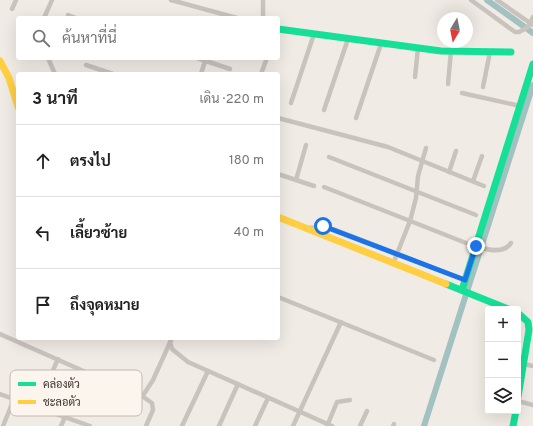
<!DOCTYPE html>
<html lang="th">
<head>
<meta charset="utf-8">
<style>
	:root { --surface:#fff; --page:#f2f2f2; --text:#222; --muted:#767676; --line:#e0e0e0 }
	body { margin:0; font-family:Overpass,Sarabun,sans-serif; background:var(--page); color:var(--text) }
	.controls { position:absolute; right:12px; bottom:12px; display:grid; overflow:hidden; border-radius:4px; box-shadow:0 4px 16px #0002 }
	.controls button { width:36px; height:36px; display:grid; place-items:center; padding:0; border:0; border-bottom:1px solid var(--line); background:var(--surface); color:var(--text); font:20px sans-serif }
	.compass { position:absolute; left:437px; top:12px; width:36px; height:36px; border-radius:50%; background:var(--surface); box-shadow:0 4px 16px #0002; rotate:190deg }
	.stop { position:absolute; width:12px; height:12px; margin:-9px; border:3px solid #1a73e8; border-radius:50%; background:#fff }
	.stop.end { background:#1a73e8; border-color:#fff; box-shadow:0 1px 4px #0008 }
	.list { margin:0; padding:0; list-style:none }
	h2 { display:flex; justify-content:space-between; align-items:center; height:52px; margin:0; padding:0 16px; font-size:17px }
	h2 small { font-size:13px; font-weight:400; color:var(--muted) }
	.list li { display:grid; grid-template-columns:26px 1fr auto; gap:12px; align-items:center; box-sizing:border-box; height:72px; padding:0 16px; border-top:1px solid var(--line) }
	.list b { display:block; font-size:15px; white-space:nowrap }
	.list em { font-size:13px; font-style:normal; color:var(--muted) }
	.icon { flex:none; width:22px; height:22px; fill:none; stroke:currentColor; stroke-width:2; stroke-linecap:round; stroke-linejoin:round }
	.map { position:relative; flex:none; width:533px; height:426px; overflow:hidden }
	.search { position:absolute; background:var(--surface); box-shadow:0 4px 16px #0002; left:16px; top:16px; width:264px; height:44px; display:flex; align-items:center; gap:10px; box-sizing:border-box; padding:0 14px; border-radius:4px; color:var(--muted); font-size:15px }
	.panel { position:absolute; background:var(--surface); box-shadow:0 4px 16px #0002; left:16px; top:72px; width:264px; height:268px; border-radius:4px }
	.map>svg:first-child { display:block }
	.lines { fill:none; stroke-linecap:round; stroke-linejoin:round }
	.canal { stroke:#a1c2c1; stroke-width:6 }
	.street { stroke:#c9c3be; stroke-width:4.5 }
	.fast { stroke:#16e098; stroke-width:7 }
	.slow { stroke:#ffcf43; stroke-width:7 }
	.route { stroke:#1a73e8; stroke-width:5 }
	.key { fill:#fbf5ee; stroke:#c1bab4; stroke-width:1 }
	.key-label { font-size:11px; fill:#3b302b }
</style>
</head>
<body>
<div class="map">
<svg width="533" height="426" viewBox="0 0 533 426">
	<rect width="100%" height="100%" fill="#f0ebe5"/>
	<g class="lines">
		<g class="canal">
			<polyline points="487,0 533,33"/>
			<polyline points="424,426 533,85"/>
		</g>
		<g class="street">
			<polyline points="171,0 237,18"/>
			<polyline points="471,0 515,32 519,32 528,27 533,17"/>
			<polyline points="497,0 533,25"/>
			<polyline points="12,9 16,0"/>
			<polyline points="68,15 76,18"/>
			<polyline points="44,18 52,0"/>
			<polyline points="263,18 263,0"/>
			<polyline points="48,58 55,74"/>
			<polyline points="197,58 230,69"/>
			<polyline points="86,65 113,74"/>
			<polyline points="201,74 205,61"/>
			<polyline points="261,74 267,58"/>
			<polyline points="415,77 418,48"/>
			<polyline points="448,84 451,51"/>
			<polyline points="483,87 490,52"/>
			<polyline points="462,93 520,106"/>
			<polyline points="291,103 314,34"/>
			<polyline points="324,110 348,39"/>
			<polyline points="278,118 388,147 484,186"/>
			<polyline points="356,118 381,44"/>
			<polyline points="329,157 476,215"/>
			<polyline points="449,172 456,151"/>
			<polyline points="278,174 314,186"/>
			<polyline points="296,180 306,145"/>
			<polyline points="473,181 482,156"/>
			<polyline points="324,187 466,243"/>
			<polyline points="308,228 323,227 336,230 465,280"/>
			<path d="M478 247C488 250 504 254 511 243"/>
			<polyline points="393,264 410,221 416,198 418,176 426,148"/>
			<polyline points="278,297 434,360"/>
			<polyline points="0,334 142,397 153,380 172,338"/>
			<polyline points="170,342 172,349 188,362 332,426"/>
			<polyline points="524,364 533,366"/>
			<polyline points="46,386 58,359"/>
			<polyline points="0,394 90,426"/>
			<polyline points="142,396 152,403 153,410 146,426"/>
			<polyline points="83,399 94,376"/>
			<polyline points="518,401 533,405"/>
			<polyline points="116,411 124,390"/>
			<polyline points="3,426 14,399"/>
			<polyline points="61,426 65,417"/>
			<polyline points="182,426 208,371"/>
			<polyline points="219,426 238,384"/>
			<polyline points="255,426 268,398"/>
			<polyline points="293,426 341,322"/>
			<polyline points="327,426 337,402 350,400"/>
			<polyline points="360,426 367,411"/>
			<polyline points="393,426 394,424"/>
		</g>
		<g class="fast">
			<polyline points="278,29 441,51 511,52"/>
			<polyline points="446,284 508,309"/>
			<polyline points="462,290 533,64"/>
			<polyline points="518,313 528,322 529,330 518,397"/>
			<polyline points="513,426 516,411"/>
		</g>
		<g class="slow">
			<polyline points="0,61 9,78 18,107"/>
			<polyline points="278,217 446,284"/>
		</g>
	</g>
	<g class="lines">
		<polyline class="route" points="323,226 465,280 476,246"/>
	</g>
	<rect x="10" y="370" width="132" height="46" rx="6" class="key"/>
	<rect x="18" y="382" width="18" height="4" fill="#16e098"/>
	<rect x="18" y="400" width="18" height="4" fill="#ffcf43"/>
	<g class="key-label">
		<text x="43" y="388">คล่องตัว</text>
		<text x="43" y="406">ชะลอตัว</text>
	</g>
</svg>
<div class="controls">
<button>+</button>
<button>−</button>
<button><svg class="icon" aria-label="layers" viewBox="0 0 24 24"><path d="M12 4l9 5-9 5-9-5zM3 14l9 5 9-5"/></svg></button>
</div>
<svg class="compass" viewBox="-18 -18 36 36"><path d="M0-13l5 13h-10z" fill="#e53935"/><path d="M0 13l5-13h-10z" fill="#767676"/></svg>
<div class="stop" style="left:323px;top:226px"></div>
<div class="stop end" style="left:476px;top:246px"></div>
<div class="search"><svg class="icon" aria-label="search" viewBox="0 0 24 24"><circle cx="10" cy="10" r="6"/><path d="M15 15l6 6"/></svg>ค้นหาที่นี่</div>
<section class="panel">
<h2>3 นาที<small>เดิน · 220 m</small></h2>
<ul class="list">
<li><svg class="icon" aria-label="ahead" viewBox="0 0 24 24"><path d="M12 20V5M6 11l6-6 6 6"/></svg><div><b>ตรงไป</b></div><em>180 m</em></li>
<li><svg class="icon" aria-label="left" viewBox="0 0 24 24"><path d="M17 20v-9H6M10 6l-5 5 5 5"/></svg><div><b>เลี้ยวซ้าย</b></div><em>40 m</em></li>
<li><svg class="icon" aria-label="arrive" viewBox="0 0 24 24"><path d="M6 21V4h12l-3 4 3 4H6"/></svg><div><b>ถึงจุดหมาย</b></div></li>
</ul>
</section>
</div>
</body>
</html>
